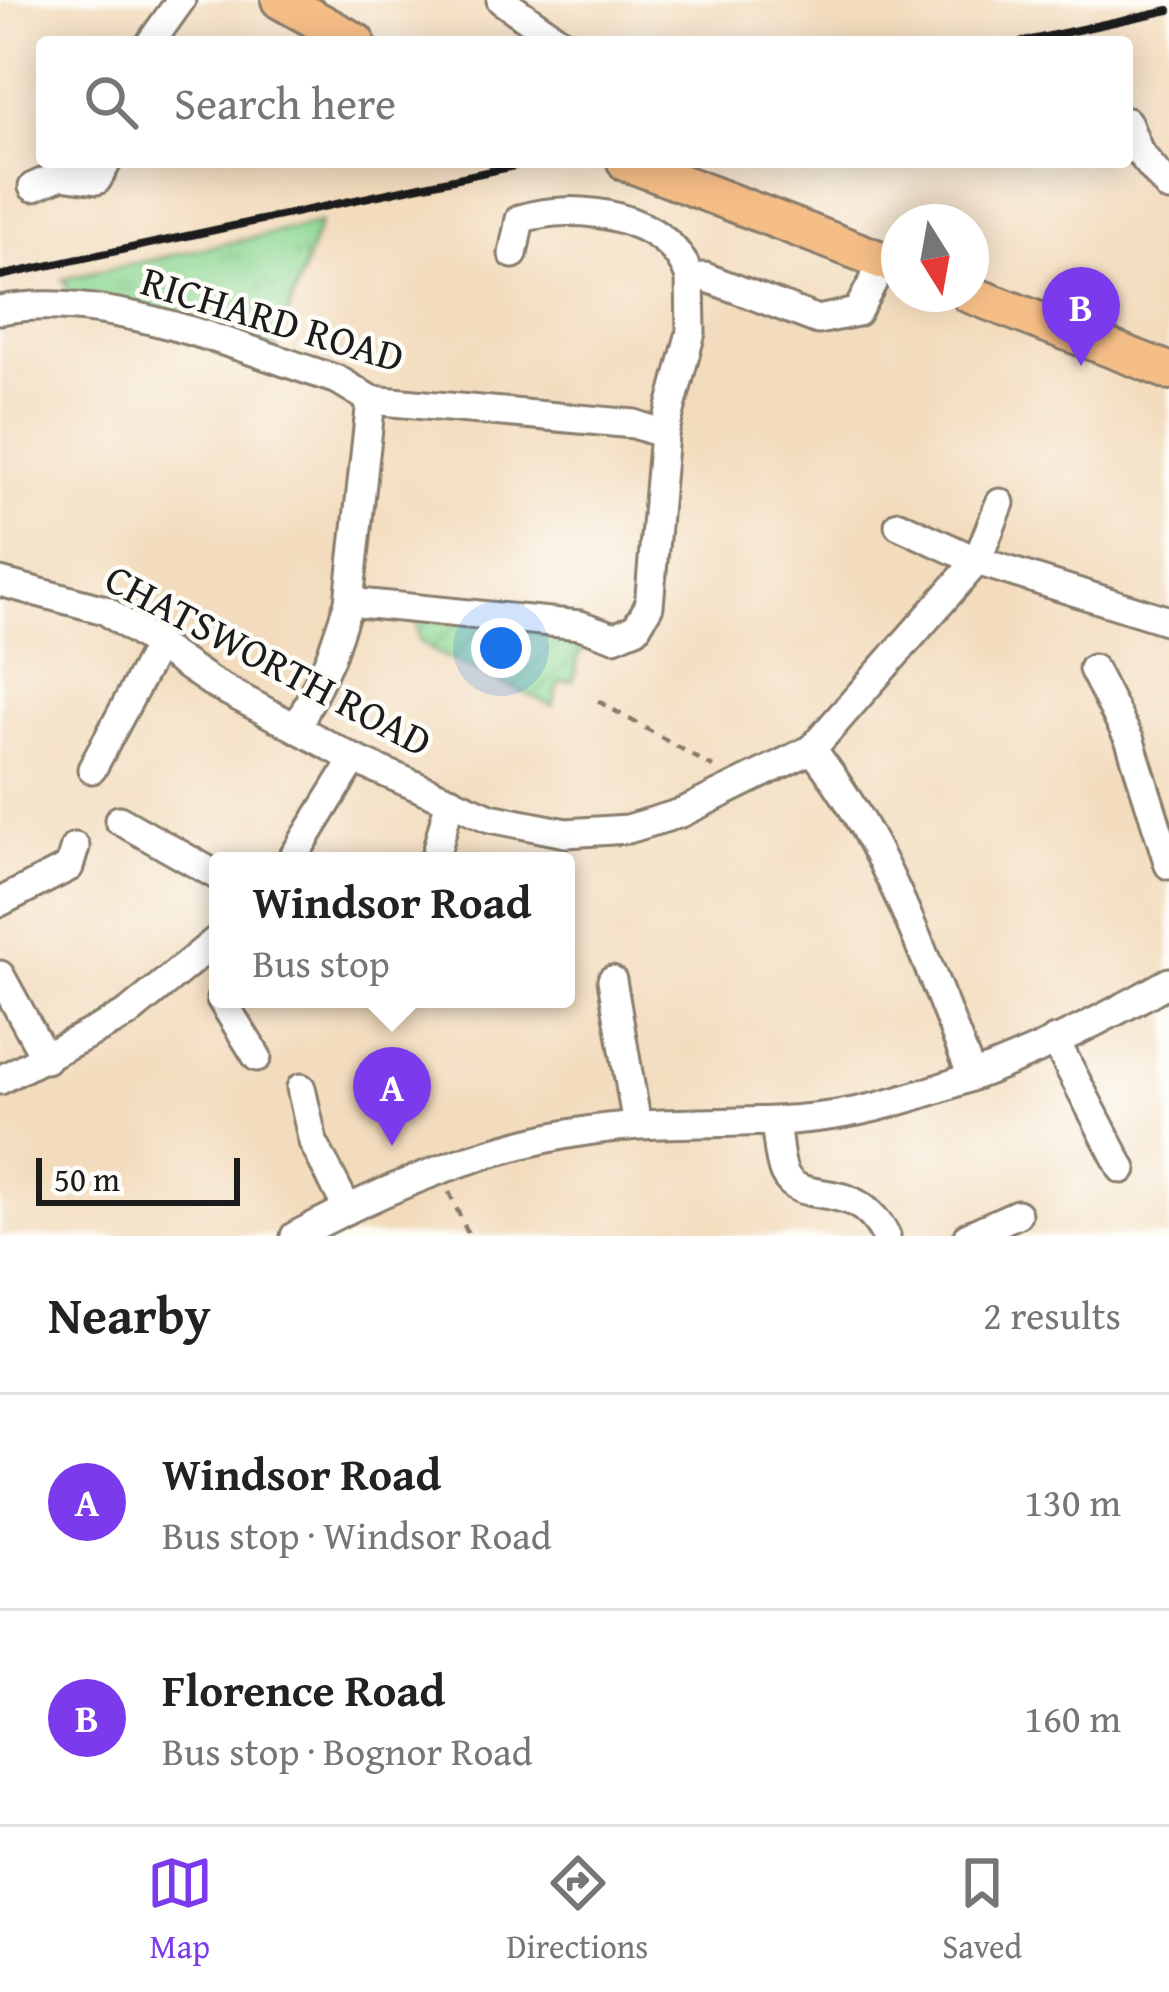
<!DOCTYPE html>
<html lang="en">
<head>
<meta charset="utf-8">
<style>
	:root { --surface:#fff; --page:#f2f2f2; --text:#222; --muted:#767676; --line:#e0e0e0; --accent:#7c3aed }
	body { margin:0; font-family:"Gentium Book Plus",serif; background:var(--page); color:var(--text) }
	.compass { position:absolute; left:881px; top:204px; width:108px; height:108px; border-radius:50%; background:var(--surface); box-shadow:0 6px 30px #0003; rotate:169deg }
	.scale { position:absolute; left:36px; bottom:30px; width:204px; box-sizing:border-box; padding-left:12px; border:6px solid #1c1c1c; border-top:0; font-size:33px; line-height:42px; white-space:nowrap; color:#1c1c1c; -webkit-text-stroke:9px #fdfcf7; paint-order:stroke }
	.you { position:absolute; left:501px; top:648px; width:42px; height:42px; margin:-30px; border:9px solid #fff; border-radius:50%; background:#1a73e8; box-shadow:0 0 0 18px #1a73e833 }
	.badge { display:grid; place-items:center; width:78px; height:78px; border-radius:50%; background:var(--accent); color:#fff; font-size:39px; font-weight:700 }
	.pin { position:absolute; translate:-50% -99px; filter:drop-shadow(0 3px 6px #0008) }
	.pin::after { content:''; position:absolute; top:63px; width:42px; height:36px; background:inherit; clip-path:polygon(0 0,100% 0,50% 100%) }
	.popup { position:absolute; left:209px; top:852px; width:366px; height:156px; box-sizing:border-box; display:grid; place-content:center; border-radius:12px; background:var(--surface); filter:drop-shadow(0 3px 9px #0005); font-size:39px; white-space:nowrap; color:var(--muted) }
	.popup b { font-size:45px; color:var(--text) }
	.popup::after { content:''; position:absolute; left:50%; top:100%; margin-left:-24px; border:24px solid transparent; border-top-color:var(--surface) }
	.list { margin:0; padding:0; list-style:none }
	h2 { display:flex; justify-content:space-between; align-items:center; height:156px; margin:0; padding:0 48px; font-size:51px }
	h2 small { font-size:39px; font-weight:400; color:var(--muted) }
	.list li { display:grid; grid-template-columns:78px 1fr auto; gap:36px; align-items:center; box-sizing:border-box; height:216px; padding:0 48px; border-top:3px solid var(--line) }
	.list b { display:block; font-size:45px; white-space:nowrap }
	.list p { margin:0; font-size:39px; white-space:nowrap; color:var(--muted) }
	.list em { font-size:39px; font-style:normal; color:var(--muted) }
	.icon { flex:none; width:66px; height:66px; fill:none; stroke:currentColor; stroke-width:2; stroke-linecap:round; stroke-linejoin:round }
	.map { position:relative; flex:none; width:1169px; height:1236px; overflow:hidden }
	.search { position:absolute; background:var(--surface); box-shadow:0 6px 30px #0003; left:36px; right:36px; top:36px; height:132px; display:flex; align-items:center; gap:30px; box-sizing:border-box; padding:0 42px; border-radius:12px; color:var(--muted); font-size:45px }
	.sheet { height:588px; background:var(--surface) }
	nav { display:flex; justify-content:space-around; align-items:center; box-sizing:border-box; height:168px; border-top:3px solid var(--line); background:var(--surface); font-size:33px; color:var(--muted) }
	nav a { display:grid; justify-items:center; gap:6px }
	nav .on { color:var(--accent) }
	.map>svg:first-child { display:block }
	.park { fill:url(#park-tufts); stroke:#567a58; stroke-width:3 }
	.garden { fill:url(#garden-furrows); stroke:#567a58; stroke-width:3 }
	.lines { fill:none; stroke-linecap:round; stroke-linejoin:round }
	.minor-casing { stroke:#887c6c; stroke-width:33 }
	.major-casing { stroke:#887c6c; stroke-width:42 }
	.path { stroke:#887c6c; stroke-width:4.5; stroke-dasharray:9 9; stroke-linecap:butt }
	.minor { stroke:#fff; stroke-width:27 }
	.major { stroke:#f6be87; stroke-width:36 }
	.rail { stroke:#1c1c1c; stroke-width:8 }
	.labels { text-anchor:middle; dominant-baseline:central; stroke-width:9; stroke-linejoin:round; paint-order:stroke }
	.street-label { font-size:42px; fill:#1c1c1c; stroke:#fdfcf7 }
</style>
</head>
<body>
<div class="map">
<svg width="1169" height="1236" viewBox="0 0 1169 1236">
	<defs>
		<pattern id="park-tufts" width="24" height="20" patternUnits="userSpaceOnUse" patternTransform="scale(3)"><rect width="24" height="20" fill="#8fd894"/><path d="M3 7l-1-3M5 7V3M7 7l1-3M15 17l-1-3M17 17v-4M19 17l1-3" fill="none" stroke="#7bb97f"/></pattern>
		<pattern id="garden-furrows" width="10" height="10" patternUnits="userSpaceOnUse" patternTransform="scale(3)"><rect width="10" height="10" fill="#8fd894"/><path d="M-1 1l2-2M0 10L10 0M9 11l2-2" fill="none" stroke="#7bb97f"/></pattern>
	</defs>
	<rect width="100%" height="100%" fill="#fdfcf7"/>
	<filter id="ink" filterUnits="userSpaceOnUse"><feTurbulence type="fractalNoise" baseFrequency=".00833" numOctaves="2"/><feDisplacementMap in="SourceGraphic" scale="24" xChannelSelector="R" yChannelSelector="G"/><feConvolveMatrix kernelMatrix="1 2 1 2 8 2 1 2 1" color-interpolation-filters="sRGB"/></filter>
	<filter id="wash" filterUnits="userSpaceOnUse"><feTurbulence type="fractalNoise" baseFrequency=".004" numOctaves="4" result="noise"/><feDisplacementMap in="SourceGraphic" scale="48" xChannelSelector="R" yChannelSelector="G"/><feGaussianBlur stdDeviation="2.7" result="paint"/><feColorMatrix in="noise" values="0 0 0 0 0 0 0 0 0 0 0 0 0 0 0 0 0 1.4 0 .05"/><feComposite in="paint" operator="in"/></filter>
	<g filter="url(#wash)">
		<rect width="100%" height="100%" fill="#f3dcbd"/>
		<polygon class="park" points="320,223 275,350 71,295 63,279"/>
		<polygon class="garden" points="415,618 548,630 594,642 579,655 573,681 559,682 553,706 437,653 419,641"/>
	</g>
	<g filter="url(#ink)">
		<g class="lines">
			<defs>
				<g id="minor">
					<polyline points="501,0 561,42"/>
					<polyline points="151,42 181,0"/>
					<polyline points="1127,122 1139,152 1169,188"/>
					<polyline points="33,187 61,175 97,180 107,162"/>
					<path d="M513 254 520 219C575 201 670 214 690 278"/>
					<path d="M0 310C104 289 238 348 338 380L371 400 634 424 664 434"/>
					<polyline points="899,525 977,561 1169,621"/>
					<polyline points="0,582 105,610 211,682 354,759 490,818 566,833 628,829 681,813 812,749 977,561 1000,503"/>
					<polyline points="349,602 580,625 614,637 636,628 649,606 664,434 691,332 690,278 705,277 818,320 857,312 884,261"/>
					<polyline points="1093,669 1130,741 1169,865"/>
					<polyline points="297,728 330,658 349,602 371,400"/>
					<path d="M812 749C887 844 927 964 972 1076"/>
					<polyline points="92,769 158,645"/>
					<polyline points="119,820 218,876"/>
					<polyline points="291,861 354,759"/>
					<polyline points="434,861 450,800"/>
					<polyline points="0,902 69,867 75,847"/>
					<polyline points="0,975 46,1059"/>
					<polyline points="612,980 637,1125"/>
					<polyline points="221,999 257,1057"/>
					<polyline points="1055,1040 1122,1169"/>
					<polyline points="0,1080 127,1014 218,939"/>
					<polyline points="301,1088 313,1142 347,1208"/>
					<path d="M775 1124C778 1138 778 1159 784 1173 802 1210 853 1173 886 1236"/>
					<path d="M295 1236C402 1179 517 1133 640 1125 720 1120 797 1127 876 1107 978 1081 1078 1034 1169 982"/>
					<polyline points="968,1236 1017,1214"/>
				</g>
				<g id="major">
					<polyline points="280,0 356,42"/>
					<polyline points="626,162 899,267"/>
					<polyline points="969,294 1169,371"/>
				</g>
			</defs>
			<use href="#minor" class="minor-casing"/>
			<use href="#major" class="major-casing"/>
			<g class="path">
				<polyline points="598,701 713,767"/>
				<polyline points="449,1192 469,1236"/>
			</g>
			<use href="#minor" class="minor"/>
			<use href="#major" class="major"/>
			<g class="rail">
				<polyline points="1022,42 1169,10"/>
				<polyline points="0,276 533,162"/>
			</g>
		</g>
	</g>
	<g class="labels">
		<g class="street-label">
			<text transform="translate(273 318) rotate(17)">RICHARD ROAD</text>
			<text transform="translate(269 659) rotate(28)">CHATSWORTH ROAD</text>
		</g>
	</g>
</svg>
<svg class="compass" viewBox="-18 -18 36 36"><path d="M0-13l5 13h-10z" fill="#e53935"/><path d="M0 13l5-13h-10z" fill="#767676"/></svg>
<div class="scale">50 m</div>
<div class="you"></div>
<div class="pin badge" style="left:392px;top:1146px">A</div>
<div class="popup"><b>Windsor Road</b>Bus stop</div>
<div class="pin badge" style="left:1081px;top:366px">B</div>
<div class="search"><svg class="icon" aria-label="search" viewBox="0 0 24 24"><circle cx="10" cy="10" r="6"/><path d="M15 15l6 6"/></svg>Search here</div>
</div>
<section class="sheet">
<h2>Nearby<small>2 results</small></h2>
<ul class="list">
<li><span class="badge">A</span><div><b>Windsor Road</b><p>Bus stop · Windsor Road</p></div><em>130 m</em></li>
<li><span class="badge">B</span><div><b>Florence Road</b><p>Bus stop · Bognor Road</p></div><em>160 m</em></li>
</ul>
</section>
<nav>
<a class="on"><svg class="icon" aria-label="map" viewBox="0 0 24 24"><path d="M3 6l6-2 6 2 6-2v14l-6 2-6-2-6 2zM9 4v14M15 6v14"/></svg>Map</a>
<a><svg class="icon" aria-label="directions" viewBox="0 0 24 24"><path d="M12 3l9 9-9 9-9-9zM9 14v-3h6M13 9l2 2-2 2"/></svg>Directions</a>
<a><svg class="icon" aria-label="saved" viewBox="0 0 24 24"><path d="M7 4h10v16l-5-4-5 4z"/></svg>Saved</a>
</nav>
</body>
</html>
